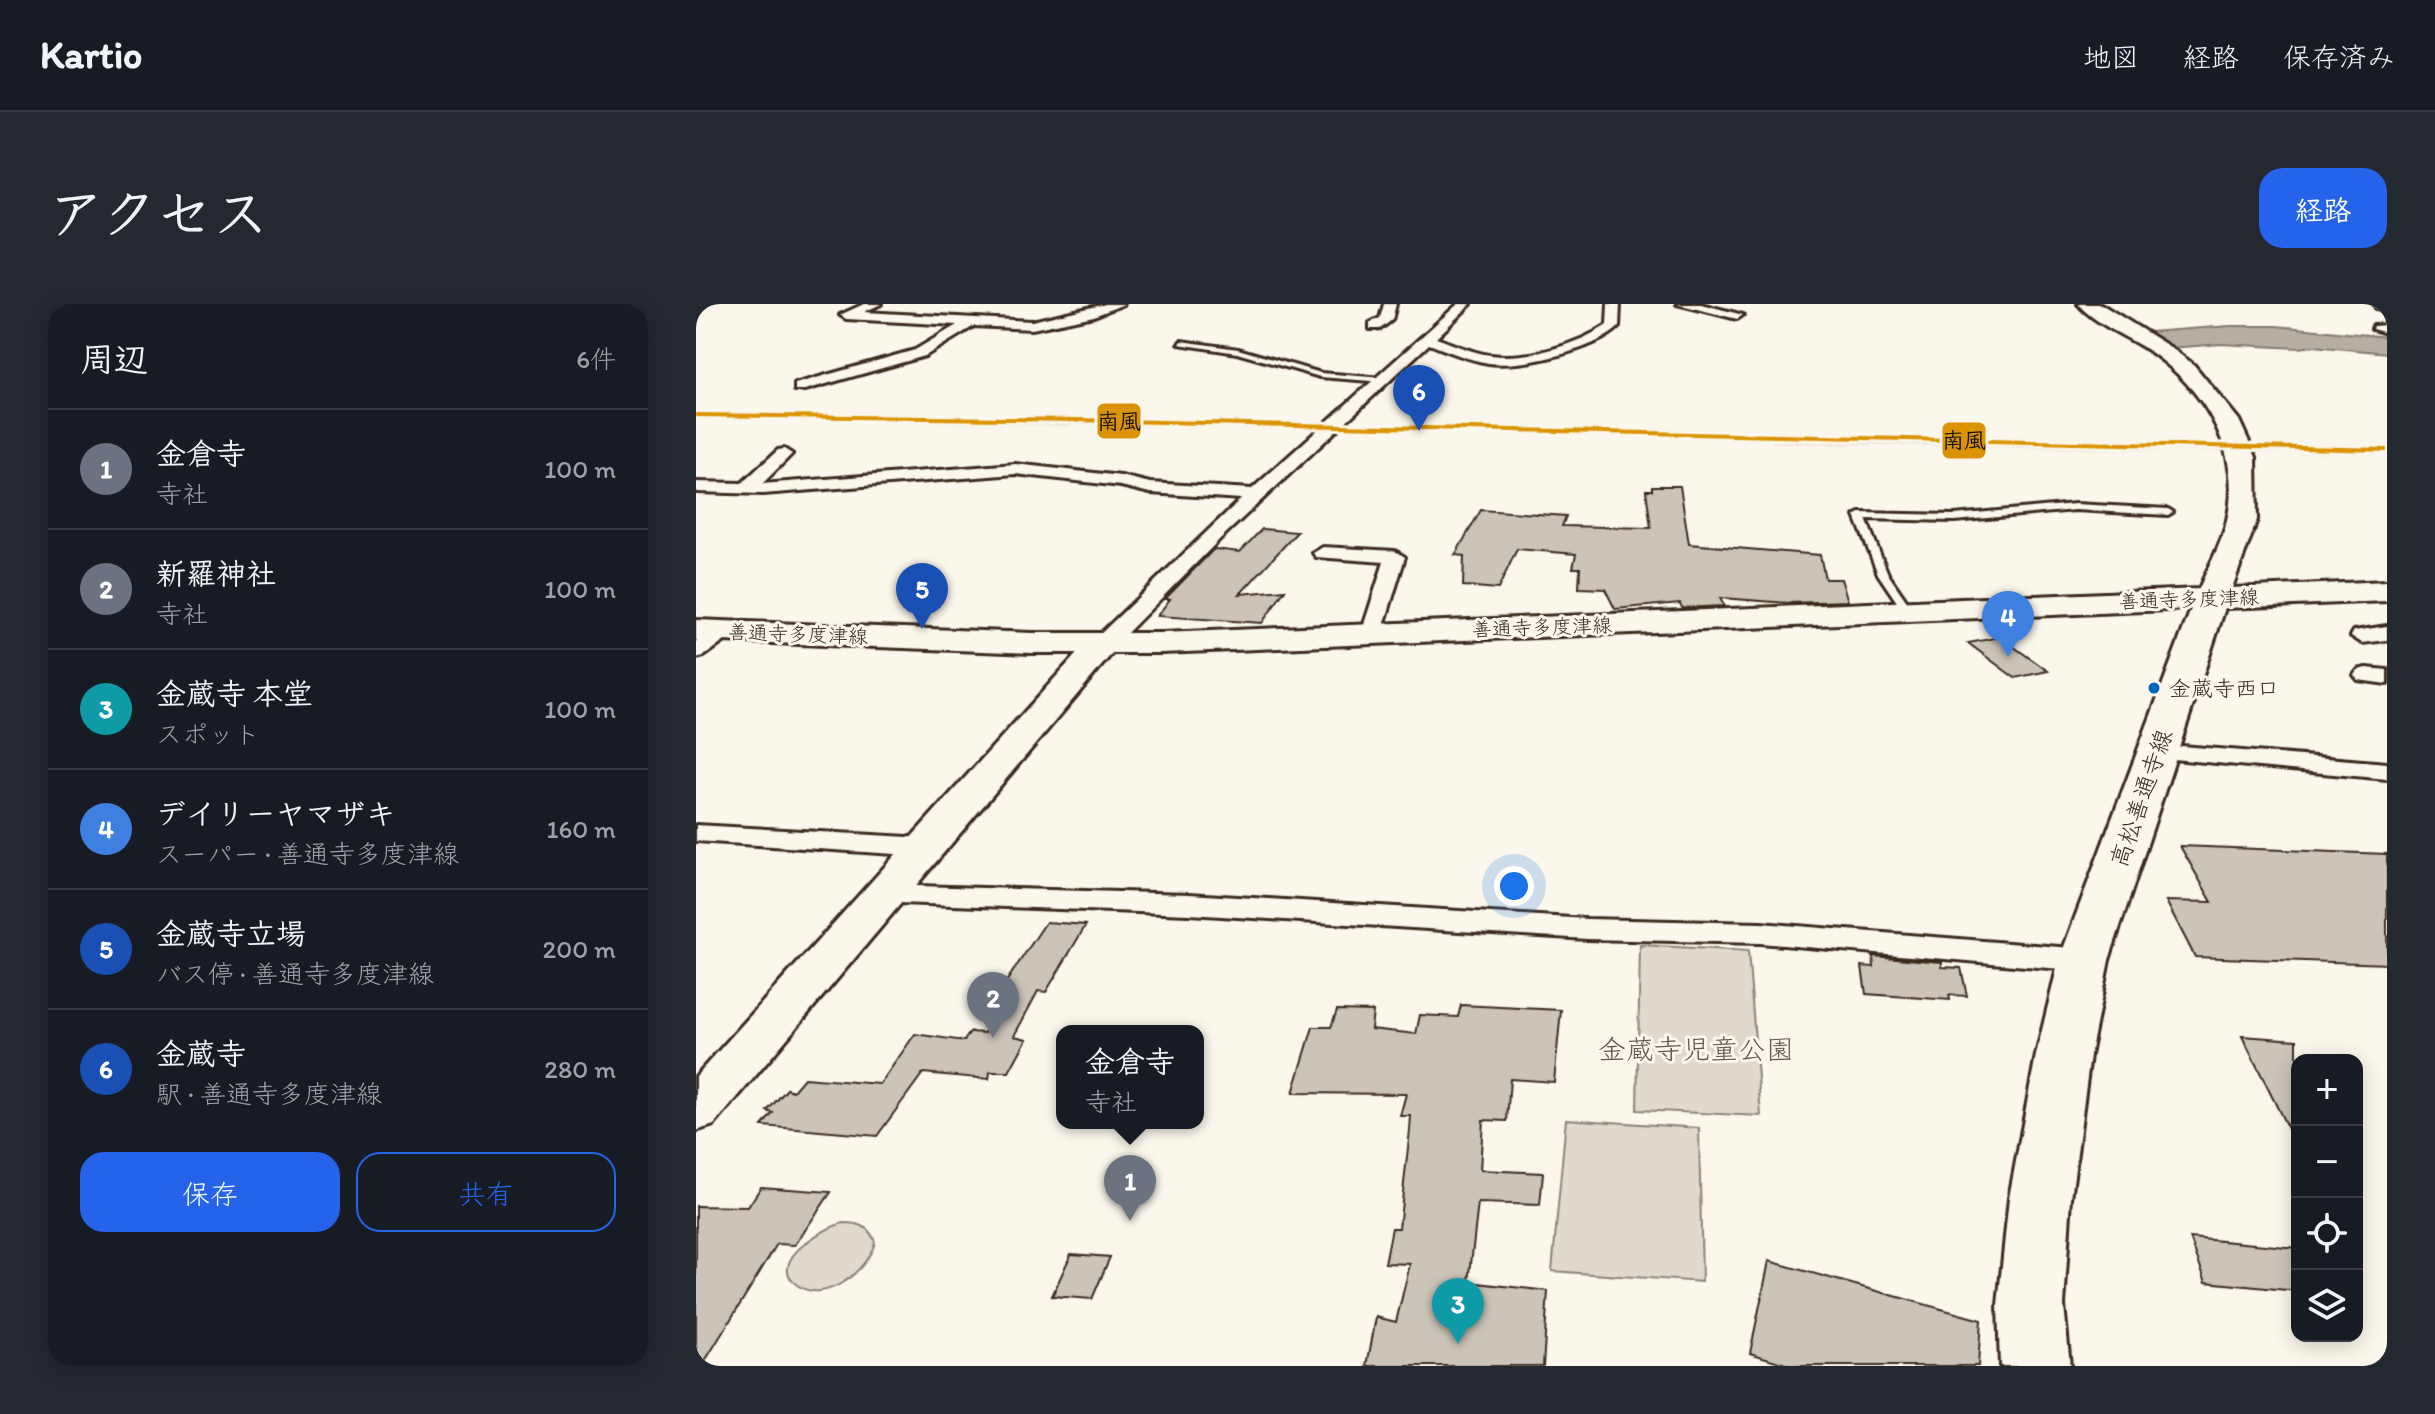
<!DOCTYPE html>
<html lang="ja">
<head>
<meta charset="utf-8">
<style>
	:root { --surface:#171b24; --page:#242831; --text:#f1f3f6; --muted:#9ea1a6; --line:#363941; --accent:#2563eb }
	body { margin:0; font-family:Itim,"Klee One",sans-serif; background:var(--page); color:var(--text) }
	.controls { position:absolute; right:24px; bottom:24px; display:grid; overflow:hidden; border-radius:16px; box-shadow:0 4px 20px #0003 }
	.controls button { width:72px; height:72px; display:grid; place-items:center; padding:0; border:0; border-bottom:2px solid var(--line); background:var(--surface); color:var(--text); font:40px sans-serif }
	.you { position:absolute; left:818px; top:582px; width:28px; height:28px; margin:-20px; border:6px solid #fff; border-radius:50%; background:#1a73e8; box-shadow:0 0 0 12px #1a73e833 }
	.badge { display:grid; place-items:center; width:52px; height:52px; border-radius:50%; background:var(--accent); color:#fff; font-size:26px; font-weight:700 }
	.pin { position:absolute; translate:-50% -66px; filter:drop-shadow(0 2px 4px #0008) }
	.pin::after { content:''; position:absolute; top:42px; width:28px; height:24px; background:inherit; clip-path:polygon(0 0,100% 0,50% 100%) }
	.popup { position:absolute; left:360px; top:721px; width:148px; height:104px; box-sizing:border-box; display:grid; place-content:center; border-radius:16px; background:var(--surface); filter:drop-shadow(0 2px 6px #0005); font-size:26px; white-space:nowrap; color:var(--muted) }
	.popup b { font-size:30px; color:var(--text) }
	.popup::after { content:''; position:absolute; left:50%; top:100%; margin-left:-16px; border:16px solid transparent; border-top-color:var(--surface) }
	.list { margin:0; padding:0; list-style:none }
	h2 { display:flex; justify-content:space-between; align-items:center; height:104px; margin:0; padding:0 32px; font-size:34px }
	h2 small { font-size:26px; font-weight:400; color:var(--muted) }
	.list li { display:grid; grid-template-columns:52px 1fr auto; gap:24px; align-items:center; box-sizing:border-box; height:120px; padding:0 32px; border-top:2px solid var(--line) }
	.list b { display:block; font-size:30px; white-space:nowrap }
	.list p { margin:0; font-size:26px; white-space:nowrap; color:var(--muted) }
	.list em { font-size:26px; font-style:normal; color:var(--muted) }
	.actions { display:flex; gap:16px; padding:24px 32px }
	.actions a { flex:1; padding:18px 0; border:2px solid var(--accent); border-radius:24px; text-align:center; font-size:28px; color:var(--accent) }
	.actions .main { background:var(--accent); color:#fff }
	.icon { flex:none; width:44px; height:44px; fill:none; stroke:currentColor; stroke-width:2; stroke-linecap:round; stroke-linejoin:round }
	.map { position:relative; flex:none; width:1691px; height:1062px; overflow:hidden; border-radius:24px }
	header { display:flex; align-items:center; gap:48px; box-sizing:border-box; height:112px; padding:0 40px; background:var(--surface); border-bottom:2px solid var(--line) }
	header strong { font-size:38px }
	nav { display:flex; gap:44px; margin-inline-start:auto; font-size:28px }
	.intro { display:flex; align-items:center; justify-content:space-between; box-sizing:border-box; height:192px; padding:0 48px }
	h1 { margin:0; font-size:56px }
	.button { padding:20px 36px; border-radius:24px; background:var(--accent); color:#fff; font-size:28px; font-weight:700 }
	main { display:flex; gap:48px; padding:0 48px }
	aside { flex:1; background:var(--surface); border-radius:24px; box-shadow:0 4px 20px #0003 }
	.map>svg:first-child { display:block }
	.built { fill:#ede8dd }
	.green { fill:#dfd9ce; stroke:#8d8276; stroke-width:2 }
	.water { fill:#b6aea2; stroke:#85796d; stroke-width:2 }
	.building { fill:#ccc4b9; stroke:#3b2a1e; stroke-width:2 }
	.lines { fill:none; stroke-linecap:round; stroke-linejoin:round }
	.lane-casing { stroke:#3b2a1e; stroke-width:6 }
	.street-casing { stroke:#3b2a1e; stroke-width:6 }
	.secondary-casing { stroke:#3b2a1e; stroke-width:6 }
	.primary-casing { stroke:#3b2a1e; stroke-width:6 }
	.highway-casing { stroke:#3b2a1e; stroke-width:6 }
	.lane { fill:#fbf7ec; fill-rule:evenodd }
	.street { fill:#fbf7ec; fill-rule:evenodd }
	.secondary { fill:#fbf7ec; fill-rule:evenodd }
	.primary { fill:#fbf7ec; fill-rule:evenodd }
	.highway { fill:#fbf7ec; fill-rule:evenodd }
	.rail-far1 { stroke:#3b2a1e; stroke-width:3 }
	.rail { stroke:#3b2a1e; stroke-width:4 }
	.rail-1-casing { stroke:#fbf7ec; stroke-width:6 }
	.rail-1 { fill:#db9304; fill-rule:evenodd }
	.bus-dot { fill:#0065bd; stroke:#fbf7ec; stroke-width:3 }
	.labels { text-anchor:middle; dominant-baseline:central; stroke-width:6; stroke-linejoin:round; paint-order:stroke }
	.far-street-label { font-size:20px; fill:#3b2a1e; stroke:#fbf7ec }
	.bus-label { font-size:22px; fill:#3b2a1e; stroke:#fbf7ec; text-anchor:start }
	.street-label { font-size:24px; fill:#3b2a1e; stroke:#fbf7ec }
	.near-park-label { font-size:28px; fill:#64564a; stroke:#fbf7ec }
	.line-badge { stroke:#fbf7ec; stroke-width:3 }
	.pale-badge-label { font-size:22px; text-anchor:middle; font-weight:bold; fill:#111 }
</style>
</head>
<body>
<header>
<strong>Kartio</strong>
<nav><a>地図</a><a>経路</a><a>保存済み</a></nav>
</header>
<div class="intro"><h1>アクセス</h1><a class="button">経路</a></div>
<main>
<aside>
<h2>周辺<small>6件</small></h2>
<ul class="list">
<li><span class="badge" style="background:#6b7280">1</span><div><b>金倉寺</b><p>寺社</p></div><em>100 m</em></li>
<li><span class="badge" style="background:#6b7280">2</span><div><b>新羅神社</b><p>寺社</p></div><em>100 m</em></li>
<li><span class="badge" style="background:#0f9aa8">3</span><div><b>金蔵寺 本堂</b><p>スポット</p></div><em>100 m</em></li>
<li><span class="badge" style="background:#3f7fe0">4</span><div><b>デイリーヤマザキ</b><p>スーパー · 善通寺多度津線</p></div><em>160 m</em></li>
<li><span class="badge" style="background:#1a4fb4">5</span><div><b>金蔵寺立場</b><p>バス停 · 善通寺多度津線</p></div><em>200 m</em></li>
<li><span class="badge" style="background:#1a4fb4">6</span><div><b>金蔵寺</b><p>駅 · 善通寺多度津線</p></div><em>280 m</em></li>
</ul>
<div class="actions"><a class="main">保存</a><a>共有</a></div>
</aside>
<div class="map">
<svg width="1691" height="1062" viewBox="0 0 1691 1062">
	<rect width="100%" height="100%" fill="#fbf7ec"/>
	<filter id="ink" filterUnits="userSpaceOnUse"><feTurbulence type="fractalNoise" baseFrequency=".0125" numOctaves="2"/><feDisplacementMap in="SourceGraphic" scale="16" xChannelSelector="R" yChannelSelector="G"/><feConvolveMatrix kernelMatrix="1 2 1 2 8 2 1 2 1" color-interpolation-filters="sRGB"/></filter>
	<g filter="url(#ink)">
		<g class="built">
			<polygon points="0,108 223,113 383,114 373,122 0,114"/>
			<polygon points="1073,128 1691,143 1691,151 1076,139"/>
		</g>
		<g class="green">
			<polygon points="944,641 1052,647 1065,812 941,806"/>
			<polygon points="870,815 1003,824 1006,978 856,967"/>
			<path d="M148 919C164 919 173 922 179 938 172 965 130 1002 101 981 69 957 129 923 148 919Z"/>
		</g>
		<polygon class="water" points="1534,22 1580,22 1691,33 1691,49 1617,42 1603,44 1525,40 1475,44 1452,28"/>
		<g class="building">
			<polygon points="956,182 984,182 993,240 1124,251 1129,275 1145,275 1152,297 1092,299 1024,294 1028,302 986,304 984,299 919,305 909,285 883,284 884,264 877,264 880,250 821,245 802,285 767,282 768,252 759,251 785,206 870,212 866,222 955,224 950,186 956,186"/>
			<polygon points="566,225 601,228 544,290 589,286 566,319 461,312 474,295 469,295 518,245 544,248"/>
			<polygon points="1304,333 1352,367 1319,374 1272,339"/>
			<polygon points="1484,542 1691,550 1691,660 1499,653 1470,597 1516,598"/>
			<polygon points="350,618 390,621 350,688 342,687 318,732 331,735 313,768 294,768 293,775 227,769 181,832 66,822 77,809 71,807 91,785 97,787 108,774 184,780 219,730 268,737 274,728 288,729 316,685 306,684"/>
			<polygon points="1177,652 1246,658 1246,663 1265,664 1271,692 1253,691 1254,696 1170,690 1166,662 1178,663"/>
			<polygon points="765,701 865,706 858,778 814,775 811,817 787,816 784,866 847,869 844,901 782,899 773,978 852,987 847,1062 671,1062 680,1013 700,1018 714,960 689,959 696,924 703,924 714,826 715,812 704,812 710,790 597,789 617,723 635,723 641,706 677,707 675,725 720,730 724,711 762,713"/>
			<polygon points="1546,732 1601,736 1601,843"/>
			<polygon points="65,883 135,888 99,941 81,940 6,1062 0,1062 0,902 52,903"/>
			<polygon points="1494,934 1601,944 1601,987 1510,978"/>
			<polygon points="375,950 414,953 396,995 356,992"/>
			<polygon points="1073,957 1285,1016 1282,1062 1096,1062 1054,1049"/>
		</g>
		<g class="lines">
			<defs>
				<g id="lane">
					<polygon points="485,37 542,45 625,69 687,74 691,76 687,78 624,73 541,49 483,40"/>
					<polygon points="1379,200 1472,205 1477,208 1472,211 1379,206 1258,217 1170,215 1192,270 1218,308 1213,311 1209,310 1182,270 1159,212 1164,209 1258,211"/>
				</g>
				<g id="street">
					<polygon points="168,0 185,0 168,8 336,17 410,0 428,0 398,12 336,25 278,22 229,52 109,86 99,86 99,80 219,46 261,21 150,15 144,11"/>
					<polygon points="688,0 700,0 696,16 684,25 674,25 674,19 684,14"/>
					<path d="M762 0H775L740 34C758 40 776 49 795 51 831 56 881 41 911 21L912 0H924L923 23C900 46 825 64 793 59 772 56 752 47 733 40L525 234 415 345 407 347 396 340 399 335 545 195 454 189 425 182 319 170 67 190 0 188V178L46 179 82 146 88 145 96 150 66 180 319 160 425 172 454 179 556 185Z"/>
					<polygon points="981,0 1005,0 1047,11 1041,15"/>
					<polygon points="1691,21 1691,29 1676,25 1677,22"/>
					<polygon points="627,243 699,247 709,253 684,335 676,337 665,330 688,258 620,253 617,249"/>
					<polygon points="28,320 36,322 39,327 36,332 8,352 0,354 0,337"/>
					<polygon points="1691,322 1691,336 1666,339 1655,332 1658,327"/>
					<polygon points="1670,364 1691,366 1691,380 1662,376 1658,371 1662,366"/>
					<polygon points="1486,442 1691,459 1691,475 1477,455 1473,450 1477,445"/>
					<polygon points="0,521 230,534 240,537 244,543 240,549 230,552 0,537"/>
					<polygon points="187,581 493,590 891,615 1064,619 1388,645 1399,648 1404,656 1399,664 1388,667 1064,639 891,635 493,610 176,598 172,591 176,584"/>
				</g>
				<polygon id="secondary" points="407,330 418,333 423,340 418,347 18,821 0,827 0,772 396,333"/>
				<path id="primary" d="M1382 0H1405L1474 43 1498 61 1543 116 1560 153 1561 216 1536 284 1691 277V297L1529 304 1413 656 1394 751 1375 894 1368 1001 1374 1062H1304L1302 1001 1313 894 1340 751 1363 656 1495 305 466 349H336L0 336V316L336 329H466L1503 285C1512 263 1526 240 1531 216 1547 151 1511 89 1459 51 1436 34 1401 22 1382 0Z"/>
				<polygon id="highway" points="1678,0 1691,0 1691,7 1680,4"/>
			</defs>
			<use href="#lane" class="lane-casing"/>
			<use href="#street" class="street-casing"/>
			<use href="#secondary" class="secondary-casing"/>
			<use href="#primary" class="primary-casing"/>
			<use href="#highway" class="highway-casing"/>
			<use href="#lane" class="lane"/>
			<use href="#street" class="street"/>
			<use href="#secondary" class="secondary"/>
			<use href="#primary" class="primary"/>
			<use href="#highway" class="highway"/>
			<polyline class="rail-far1" points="220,115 443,120"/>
			<polyline class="rail" points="349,118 1347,139"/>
			<defs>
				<polygon id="rail-1" points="0,109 379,114 1691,144 1691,148 379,118 0,113"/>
			</defs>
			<use href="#rail-1" class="rail-1-casing"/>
			<use href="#rail-1" class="rail-1"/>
		</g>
	</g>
	<circle class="bus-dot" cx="1458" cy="384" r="7"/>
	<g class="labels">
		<g class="far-street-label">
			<text transform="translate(1493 295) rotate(-2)">善通寺多度津線</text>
			<text transform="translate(846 323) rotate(-2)">善通寺多度津線</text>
			<text transform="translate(102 330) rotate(2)">善通寺多度津線</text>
		</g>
		<g class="bus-label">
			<text x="1473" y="384">金蔵寺西口</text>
		</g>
		<g class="street-label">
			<text transform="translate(1445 494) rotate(-71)">高松善通寺線</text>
		</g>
		<g class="near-park-label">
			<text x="1000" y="745">金蔵寺児童公園</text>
		</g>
	</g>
	<g class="line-badge">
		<rect x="400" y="98" width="46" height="38" rx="8" fill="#db9304"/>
		<rect x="1245" y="117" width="46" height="39" rx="8" fill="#db9304"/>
	</g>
	<g class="pale-badge-label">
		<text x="423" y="125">南風</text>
		<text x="1268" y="144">南風</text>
	</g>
</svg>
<div class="controls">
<button>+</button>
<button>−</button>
<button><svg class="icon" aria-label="locate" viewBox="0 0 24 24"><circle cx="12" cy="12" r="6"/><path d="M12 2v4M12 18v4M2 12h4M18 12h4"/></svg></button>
<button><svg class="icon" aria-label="layers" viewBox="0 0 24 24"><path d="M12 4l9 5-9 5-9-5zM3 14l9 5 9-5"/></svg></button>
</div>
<div class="you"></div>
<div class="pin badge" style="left:434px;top:917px;background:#6b7280">1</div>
<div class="popup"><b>金倉寺</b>寺社</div>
<div class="pin badge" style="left:297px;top:734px;background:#6b7280">2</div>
<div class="pin badge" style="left:762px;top:1040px;background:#0f9aa8">3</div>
<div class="pin badge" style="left:1312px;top:353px;background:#3f7fe0">4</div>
<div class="pin badge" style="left:226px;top:325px;background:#1a4fb4">5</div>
<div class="pin badge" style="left:723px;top:127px;background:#1a4fb4">6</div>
</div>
</main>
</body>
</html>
